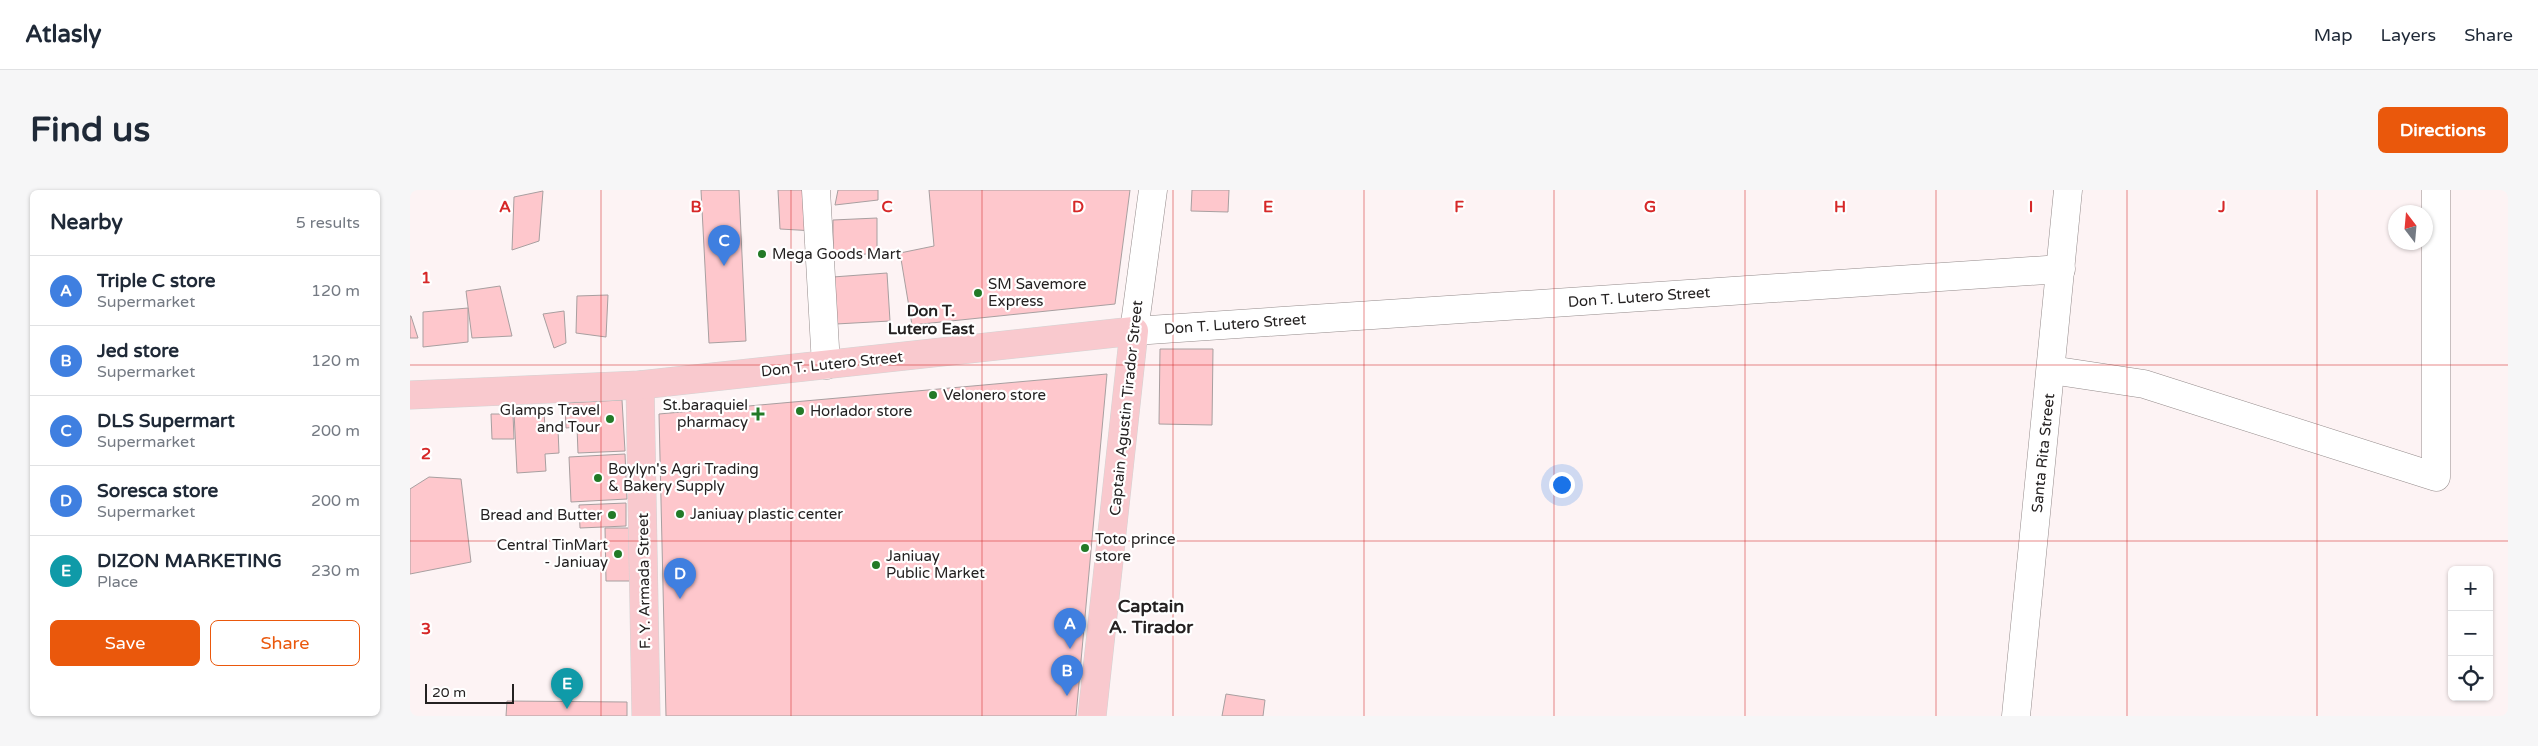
<!DOCTYPE html>
<html lang="en">
<head>
<meta charset="utf-8">
<style>
	:root { --surface:#fff; --page:#f6f6f7; --text:#1f2937; --muted:#747a83; --line:#e0e1e3; --accent:#ea580c }
	body { margin:0; font-family:"Varela Round",sans-serif; background:var(--page); color:var(--text) }
	.controls { position:absolute; right:15px; bottom:15px; display:grid; overflow:hidden; border-radius:8px; box-shadow:0 1px 4px #0004 }
	.controls button { width:45px; height:45px; display:grid; place-items:center; padding:0; border:0; border-bottom:1px solid var(--line); background:var(--surface); color:var(--text); font:25px sans-serif }
	.compass { position:absolute; left:1978px; top:15px; width:45px; height:45px; border-radius:50%; background:var(--surface); box-shadow:0 1px 4px #0004; rotate:344deg }
	.scale { position:absolute; left:15px; bottom:12px; width:89px; box-sizing:border-box; padding-left:5px; border:2px solid #242121; border-top:0; font-size:14px; line-height:18px; white-space:nowrap; color:#242121; -webkit-text-stroke:4px #fff; paint-order:stroke }
	.you { position:absolute; left:1151px; top:294px; width:18px; height:18px; margin:-12px; border:4px solid #fff; border-radius:50%; background:#1a73e8; box-shadow:0 0 0 8px #1a73e833 }
	.badge { display:grid; place-items:center; width:32px; height:32px; border-radius:50%; background:var(--accent); color:#fff; font-size:16px; font-weight:700 }
	.pin { position:absolute; translate:-50% -41px; filter:drop-shadow(0 1px 2px #0008) }
	.pin::after { content:''; position:absolute; top:26px; width:18px; height:15px; background:inherit; clip-path:polygon(0 0,100% 0,50% 100%) }
	.list { margin:0; padding:0; list-style:none }
	h2 { display:flex; justify-content:space-between; align-items:center; height:65px; margin:0; padding:0 20px; font-size:21px }
	h2 small { font-size:16px; font-weight:400; color:var(--muted) }
	.list li { display:grid; grid-template-columns:32px 1fr auto; gap:15px; align-items:center; box-sizing:border-box; height:70px; padding:0 20px; border-top:1px solid var(--line) }
	.list b { display:block; font-size:19px; white-space:nowrap }
	.list p { margin:0; font-size:16px; white-space:nowrap; color:var(--muted) }
	.list em { font-size:16px; font-style:normal; color:var(--muted) }
	.actions { display:flex; gap:10px; padding:15px 20px }
	.actions a { flex:1; padding:11px 0; border:1px solid var(--accent); border-radius:8px; text-align:center; font-size:18px; color:var(--accent) }
	.actions .main { background:var(--accent); color:#fff }
	.icon { flex:none; width:28px; height:28px; fill:none; stroke:currentColor; stroke-width:2; stroke-linecap:round; stroke-linejoin:round }
	.map { position:relative; flex:none; width:2098px; height:526px; overflow:hidden; border-radius:8px }
	header { display:flex; align-items:center; gap:30px; box-sizing:border-box; height:70px; padding:0 25px; background:var(--surface); border-bottom:1px solid var(--line) }
	header strong { font-size:24px }
	nav { display:flex; gap:28px; margin-inline-start:auto; font-size:18px }
	.intro { display:flex; align-items:center; justify-content:space-between; box-sizing:border-box; height:120px; padding:0 30px }
	h1 { margin:0; font-size:35px }
	.button { padding:12px 22px; border-radius:8px; background:var(--accent); color:#fff; font-size:18px; font-weight:700 }
	main { display:flex; gap:30px; padding:0 30px }
	aside { flex:1; background:var(--surface); border-radius:8px; box-shadow:0 1px 4px #0004 }
	.map>svg:first-child { display:block }
	.building { fill:#fec7cc; stroke:#a89fa0 }
	.lines { fill:none; stroke-linecap:round; stroke-linejoin:round }
	.minor-casing { stroke:#948b8b; stroke-width:29 }
	.major-casing { stroke:#d3d3d3; stroke-width:29 }
	.minor { stroke:#fff; stroke-width:28 }
	.major { stroke:#f9c9ce; stroke-width:28 }
	.grid { fill:none; stroke:#d62828; stroke-width:1; stroke-opacity:0.55 }
	.poi-dot { fill:#237a27; stroke:#fff; stroke-width:2 }
	.labels { text-anchor:middle; dominant-baseline:central; stroke-width:4.5; stroke-linejoin:round; paint-order:stroke }
	.poi-label { font-size:15px; fill:#242121; stroke:#fff; text-anchor:start }
	.street-label { font-size:15px; fill:#242121; stroke:#fff }
	.neighbourhood-label { font-size:16px; font-weight:bold; fill:#242121; stroke:#fff }
	.quarter-label { font-size:18px; font-weight:bold; fill:#242121; stroke:#fff }
	.grid-label { font-size:16px; text-anchor:middle; font-weight:bold; fill:#d62828; stroke:#fff; stroke-width:4.5; stroke-linejoin:round; paint-order:stroke }
</style>
</head>
<body>
<header>
<strong>Atlasly</strong>
<nav><a>Map</a><a>Layers</a><a>Share</a></nav>
</header>
<div class="intro"><h1>Find us</h1><a class="button">Directions</a></div>
<main>
<aside>
<h2>Nearby<small>5 results</small></h2>
<ul class="list">
<li><span class="badge" style="background:#3f7fe0">A</span><div><b>Triple C store</b><p>Supermarket</p></div><em>120 m</em></li>
<li><span class="badge" style="background:#3f7fe0">B</span><div><b>Jed store</b><p>Supermarket</p></div><em>120 m</em></li>
<li><span class="badge" style="background:#3f7fe0">C</span><div><b>DLS Supermart</b><p>Supermarket</p></div><em>200 m</em></li>
<li><span class="badge" style="background:#3f7fe0">D</span><div><b>Soresca store</b><p>Supermarket</p></div><em>200 m</em></li>
<li><span class="badge" style="background:#0f9aa8">E</span><div><b>DIZON MARKETING</b><p>Place</p></div><em>230 m</em></li>
</ul>
<div class="actions"><a class="main">Save</a><a>Share</a></div>
</aside>
<div class="map">
<svg width="2098" height="526" viewBox="0 0 2098 526">
	<rect width="100%" height="100%" fill="#fdf3f4"/>
	<g class="building">
		<polygon points="291,0 329,0 336,151 299,153"/>
		<polygon points="368,0 399,0 405,41 370,39"/>
		<polygon points="428,0 468,0 468,10 425,15"/>
		<polygon points="519,0 720,0 705,114 502,135 490,63 524,56"/>
		<polygon points="782,0 819,0 818,22 781,21"/>
		<polygon points="133,1 129,51 102,60 104,7"/>
		<polygon points="467,28 467,63 423,67 423,30"/>
		<polygon points="477,83 480,131 426,134 423,87"/>
		<polygon points="90,96 102,146 62,148 56,101"/>
		<polygon points="198,105 196,147 166,143 167,106"/>
		<polygon points="58,118 58,152 13,157 13,122"/>
		<polygon points="154,121 156,153 144,158 133,124"/>
		<polygon points="0,126 1,126 8,148 0,148"/>
		<polygon points="750,159 803,159 802,235 749,234"/>
		<polygon points="697,184 666,526 256,526 249,224"/>
		<polygon points="212,210 215,261 168,263 167,237 156,238 155,213"/>
		<polygon points="134,220 135,239 148,239 149,263 135,264 136,281 107,283 104,222"/>
		<polygon points="81,224 103,224 104,249 82,249"/>
		<polygon points="215,264 217,309 161,312 159,267"/>
		<polygon points="19,287 51,289 61,372 0,384 0,299"/>
		<polygon points="216,313 216,336 170,338 169,315"/>
		<polygon points="195,338 220,338 221,391 196,391"/>
		<polygon points="816,504 855,510 853,526 812,526"/>
		<polygon points="97,511 217,512 217,526 96,526"/>
	</g>
	<g class="lines">
		<defs>
			<g id="minor">
				<polyline points="406,0 416,175"/>
				<polyline points="743,0 724,141 1651,79"/>
				<polyline points="1641,180 1734,194 2026,287 2026,0"/>
				<polyline points="1606,526 1658,0"/>
			</g>
			<g id="major">
				<polyline points="230,195 236,526"/>
				<polyline points="0,205 230,195 724,141 682,526"/>
			</g>
		</defs>
		<use href="#minor" class="minor-casing"/>
		<use href="#major" class="major-casing"/>
		<use href="#minor" class="minor"/>
		<use href="#major" class="major"/>
	</g>
	<path class="grid" d="M191 0V526M381 0V526M572 0V526M763 0V526M954 0V526M1144 0V526M1335 0V526M1526 0V526M1717 0V526M1907 0V526M0 175H2098M0 351H2098"/>
	<g class="poi-dot">
		<circle cx="352" cy="64" r="5"/>
		<circle cx="568" cy="103" r="5"/>
		<circle cx="523" cy="205" r="5"/>
		<circle cx="390" cy="221" r="5"/>
		<path d="M345.5 216.5h5v5h5v5h-5v5h-5v-5h-5v-5h5z"/>
		<circle cx="200" cy="229" r="5"/>
		<circle cx="188" cy="288" r="5"/>
		<circle cx="270" cy="324" r="5"/>
		<circle cx="202" cy="325" r="5"/>
		<circle cx="675" cy="358" r="5"/>
		<circle cx="208" cy="364" r="5"/>
		<circle cx="466" cy="375" r="5"/>
	</g>
	<g class="labels">
		<g class="poi-label">
			<text x="362" y="64">Mega Goods Mart</text>
			<text x="578" y="94">SM Savemore<tspan x="578" dy="17">Express</tspan></text>
			<text x="533" y="205">Velonero store</text>
			<text x="338" y="215" text-anchor="end">St.baraquiel<tspan x="338" dy="17">pharmacy</tspan></text>
			<text x="190" y="220" text-anchor="end">Glamps Travel<tspan x="190" dy="17">and Tour</tspan></text>
			<text x="400" y="221">Horlador store</text>
			<text x="198" y="279">Boylyn's Agri Trading<tspan x="198" dy="17">&amp; Bakery Supply</tspan></text>
			<text x="280" y="324">Janiuay plastic center</text>
			<text x="192" y="325" text-anchor="end">Bread and Butter</text>
			<text x="685" y="349">Toto prince<tspan x="685" dy="17">store</tspan></text>
			<text x="198" y="355" text-anchor="end">Central TinMart<tspan x="198" dy="17">- Janiuay</tspan></text>
			<text x="476" y="366">Janiuay<tspan x="476" dy="17">Public Market</tspan></text>
		</g>
		<g class="street-label">
			<text transform="translate(1229 107) rotate(-4)">Don T. Lutero Street</text>
			<text transform="translate(825 134) rotate(-4)">Don T. Lutero Street</text>
			<text transform="translate(422 174) rotate(-6)">Don T. Lutero Street</text>
			<text transform="translate(716 218) rotate(-84)">Captain Agustin Tirador Street</text>
			<text transform="translate(1633 263) rotate(-84)">Santa Rita Street</text>
			<text transform="translate(234 391) rotate(-91)">F. Y. Armada Street</text>
		</g>
		<g class="neighbourhood-label">
			<text x="521" y="121">Don T.<tspan x="521" dy="18">Lutero East</tspan></text>
		</g>
		<g class="quarter-label">
			<text x="741" y="416">Captain<tspan x="741" dy="21">A. Tirador</tspan></text>
		</g>
	</g>
	<g class="grid-label">
		<text x="95" y="22">A</text>
		<text x="286" y="22">B</text>
		<text x="477" y="22">C</text>
		<text x="668" y="22">D</text>
		<text x="858" y="22">E</text>
		<text x="1049" y="22">F</text>
		<text x="1240" y="22">G</text>
		<text x="1430" y="22">H</text>
		<text x="1621" y="22">I</text>
		<text x="1812" y="22">J</text>
		<text x="16" y="93">1</text>
		<text x="16" y="269">2</text>
		<text x="16" y="444">3</text>
	</g>
</svg>
<div class="controls">
<button>+</button>
<button>−</button>
<button><svg class="icon" aria-label="locate" viewBox="0 0 24 24"><circle cx="12" cy="12" r="6"/><path d="M12 2v4M12 18v4M2 12h4M18 12h4"/></svg></button>
</div>
<svg class="compass" viewBox="-18 -18 36 36"><path d="M0-13l5 13h-10z" fill="#e53935"/><path d="M0 13l5-13h-10z" fill="#747a83"/></svg>
<div class="scale">20 m</div>
<div class="you"></div>
<div class="pin badge" style="left:660px;top:459px;background:#3f7fe0">A</div>
<div class="pin badge" style="left:657px;top:506px;background:#3f7fe0">B</div>
<div class="pin badge" style="left:314px;top:76px;background:#3f7fe0">C</div>
<div class="pin badge" style="left:270px;top:409px;background:#3f7fe0">D</div>
<div class="pin badge" style="left:157px;top:519px;background:#0f9aa8">E</div>
</div>
</main>
</body>
</html>
